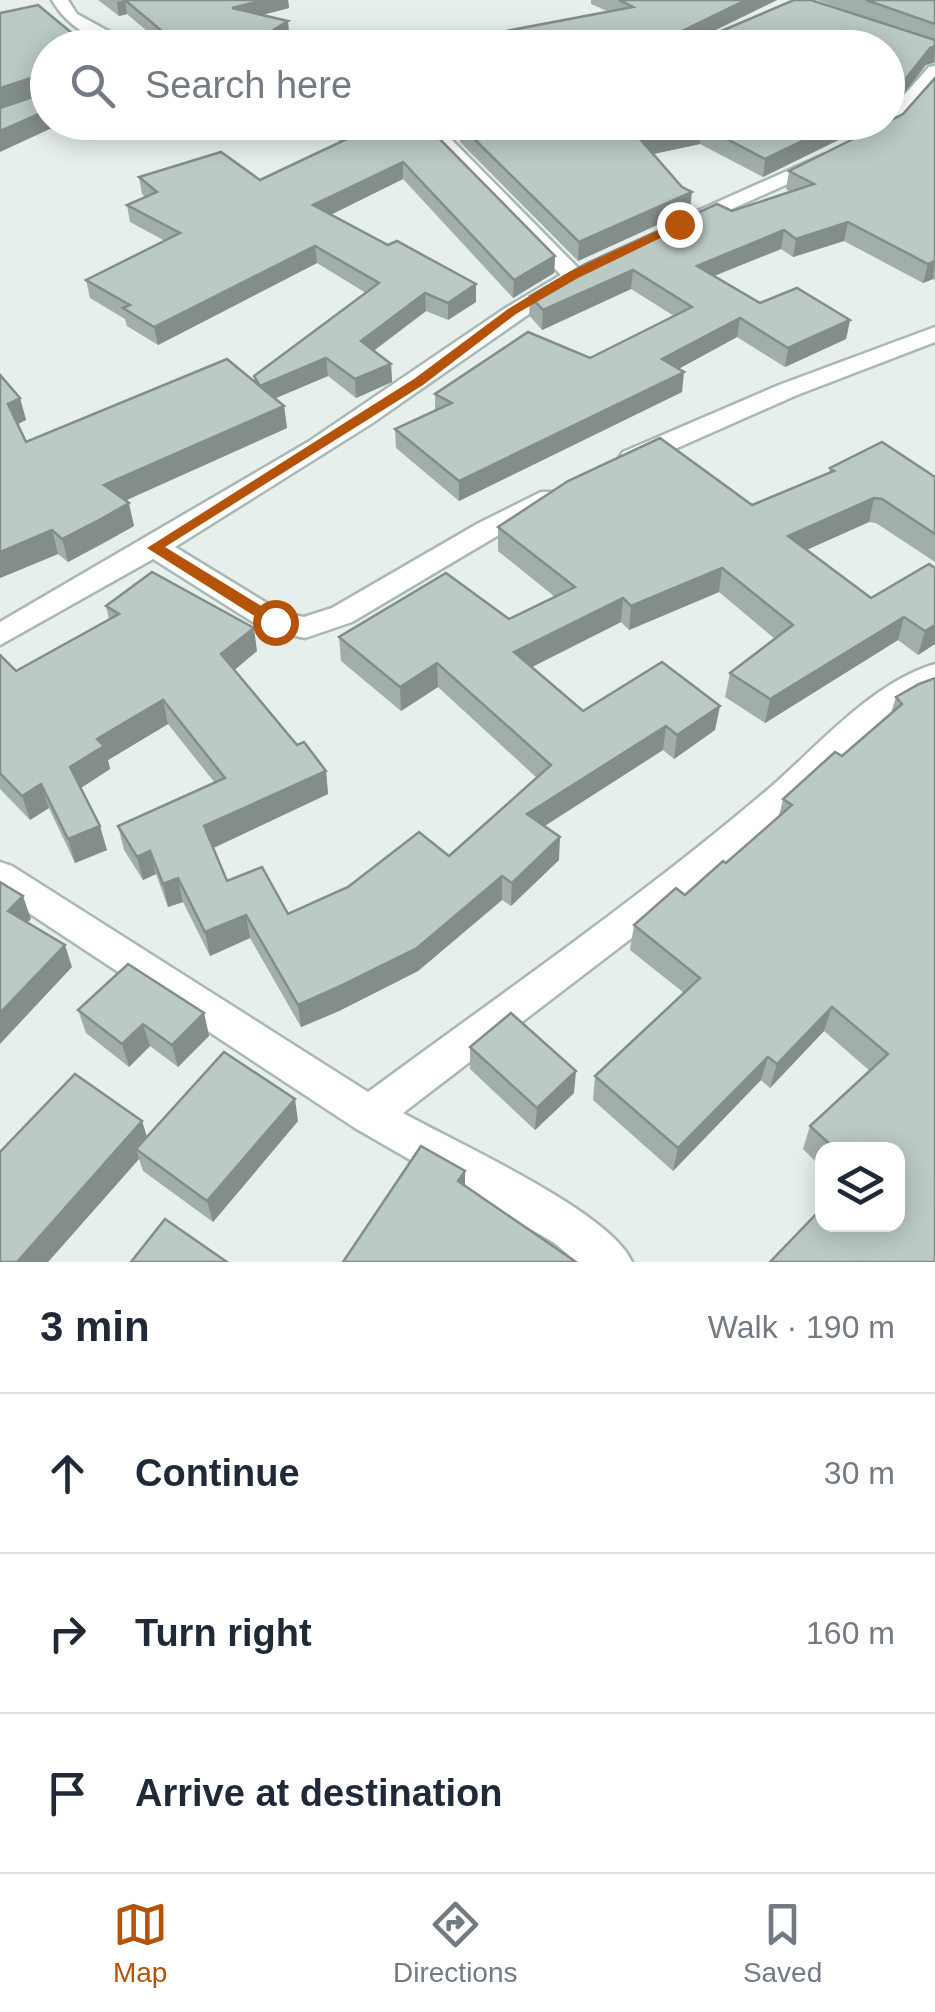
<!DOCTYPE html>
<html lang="en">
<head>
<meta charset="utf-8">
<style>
	:root { --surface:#fff; --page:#f6f6f7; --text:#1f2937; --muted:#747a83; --line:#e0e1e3; --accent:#b45309 }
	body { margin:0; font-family:Helvetica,sans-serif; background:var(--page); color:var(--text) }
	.controls { position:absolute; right:30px; bottom:30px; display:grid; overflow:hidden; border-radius:20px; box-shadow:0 5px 25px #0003 }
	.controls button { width:90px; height:90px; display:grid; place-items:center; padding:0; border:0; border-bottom:2px solid var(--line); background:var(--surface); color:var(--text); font:50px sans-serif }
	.stop { position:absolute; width:30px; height:30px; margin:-22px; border:8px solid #b45309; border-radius:50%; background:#fff }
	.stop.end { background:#b45309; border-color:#fff; box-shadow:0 2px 10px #0008 }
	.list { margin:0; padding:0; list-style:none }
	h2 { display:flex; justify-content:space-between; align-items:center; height:130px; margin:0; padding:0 40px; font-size:42px }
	h2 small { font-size:32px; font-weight:400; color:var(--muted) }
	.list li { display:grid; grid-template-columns:65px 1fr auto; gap:30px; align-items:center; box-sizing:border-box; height:160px; padding:0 40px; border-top:2px solid var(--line) }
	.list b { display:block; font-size:38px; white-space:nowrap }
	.list em { font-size:32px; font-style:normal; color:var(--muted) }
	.icon { flex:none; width:55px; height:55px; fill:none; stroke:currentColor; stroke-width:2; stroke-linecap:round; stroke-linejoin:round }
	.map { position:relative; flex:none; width:935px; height:1262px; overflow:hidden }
	.search { position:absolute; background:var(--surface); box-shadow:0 5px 25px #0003; left:30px; right:30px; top:30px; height:110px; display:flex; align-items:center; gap:25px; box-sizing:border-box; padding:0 35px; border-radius:55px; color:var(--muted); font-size:38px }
	.sheet { height:610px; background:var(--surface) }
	nav { display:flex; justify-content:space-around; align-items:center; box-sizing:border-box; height:140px; border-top:2px solid var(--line); background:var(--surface); font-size:28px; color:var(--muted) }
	nav a { display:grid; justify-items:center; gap:5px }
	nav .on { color:var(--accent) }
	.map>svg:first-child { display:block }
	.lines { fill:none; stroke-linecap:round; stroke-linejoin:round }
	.street-casing { stroke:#a8b8b2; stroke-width:5 }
	.street { fill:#fff; fill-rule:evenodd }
	.wall { fill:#a1aea9 }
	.shaded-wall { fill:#838d89 }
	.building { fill:#bbcac4; stroke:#838d89; stroke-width:2.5 }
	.route { fill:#b45309 }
</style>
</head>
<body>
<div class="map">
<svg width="935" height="1262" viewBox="0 0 935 1262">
	<rect width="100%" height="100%" fill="#e6efeb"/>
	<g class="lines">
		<defs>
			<g id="street">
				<path d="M52 0H68L77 14 139 48C104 48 69 30 52 0Z"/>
				<path d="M935 66V84C919 106 886 148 856 143V135L875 122H888V113L929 67Z"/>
				<polygon points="424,122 444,122 442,130 585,275 371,424 175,547 283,613 304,617 332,608 477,524 541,492 561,492 565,498 561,504 497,536 352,622 305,638 264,629 153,559 0,645 0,622 308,442 504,309 561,275 425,135"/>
				<polygon points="823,155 833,161 830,165 694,226 686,227 675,221"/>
				<polygon points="935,327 935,342 797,395 641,464 632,466 619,458 623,452 779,385"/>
				<path d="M935 664V690L878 725 789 810 633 937 403 1113C455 1142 611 1212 632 1262H577L553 1242 355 1128 0 894V862L12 866 368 1092C501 994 639 899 765 792 816 749 869 684 935 664Z"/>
			</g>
		</defs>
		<use href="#street" class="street-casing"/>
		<use href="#street" class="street"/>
	</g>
	<g class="wall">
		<polygon points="98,0 288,0 289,8 262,15 288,21 289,35 269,48 167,48 127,14 119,16"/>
		<polygon points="591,0 777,0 706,35 879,22 817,0 935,0 935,63 926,65 888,48 453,48 453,41 607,11 591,4"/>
		<polygon points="935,78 935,280 933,279 923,283 844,241 793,257 781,249 714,276 760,303 850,320 846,339 785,367 737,337 678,369 682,392 459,501 396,448 395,429 435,410 435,394 590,358 674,316 631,289 542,330 529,315 530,296 732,211 790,192 786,189 789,171 903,114"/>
		<polygon points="330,122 423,122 555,256 554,273 513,298 403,179 330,215 476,302 448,320 426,311 374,351 391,364 392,382 356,398 328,376 275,398 284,406 287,428 126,500 134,526 106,542 68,562 58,554 0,578 20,398 26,420 18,424 26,442 254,381 254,376 366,293 317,263 158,345 127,326 125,319 90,298 86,280 165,241 130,222 127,205 145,197 142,194 139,177 260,180 340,142 330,130"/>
		<polygon points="474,122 875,122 763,177 700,144 653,154 690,210 578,261 460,142 460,125"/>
		<polygon points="830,468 935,477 935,562 876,523 869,522 806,550 871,598 935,568 935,644 918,655 898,640 765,723 725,697 730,673 775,639 719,592 629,630 621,622 532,667 583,711 715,730 674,759 663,750 544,826 559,860 511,906 502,900 418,971 339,1011 301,1027 250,938 210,956 183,902 168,907 156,874 143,880 124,850 118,826 215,783 168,724 108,760 110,769 81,788 107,850 75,863 49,808 30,820 0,789 0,655 16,671 109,620 106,606 257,651 234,670 297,745 326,771 328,794 213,848 227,881 288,914 449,856 537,778 438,687 401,711 341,661 339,637 509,619 555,597 498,551 498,527 752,505 829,473"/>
		<polygon points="919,684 898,1150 822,1150 822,1168 803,1149 810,1126 870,1071 824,1031 770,1088 761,1080 673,1171 593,1100 595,1076 684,993 630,950 634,925 685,895 726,863 779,816 783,799 842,756 891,713 896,697"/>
		<polygon points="78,1010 204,1013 209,1036 178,1067 150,1046 129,1067 86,1033"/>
		<polygon points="470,1047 574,1093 535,1130 470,1069"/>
		<polygon points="142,1121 147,1137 298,1121 213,1222 143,1171 139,1159 48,1262 0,1262"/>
	</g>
	<g class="shaded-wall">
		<polygon points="125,0 127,14 119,16 117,2"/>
		<polygon points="264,0 288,0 289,8 234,22 232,8"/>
		<polygon points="746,0 777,0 680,47 682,31"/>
		<polygon points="288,21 289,35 269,48 244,48"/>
		<polygon points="935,46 934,62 926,65 888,114 888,101 930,48"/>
		<polygon points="43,74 47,92 0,108 0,88"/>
		<polygon points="48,110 48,122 65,122 0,152 0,131"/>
		<polygon points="842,122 875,122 763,177 765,159"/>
		<polygon points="702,126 700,144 639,157 640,139"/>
		<polygon points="403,162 403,179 314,223 313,205"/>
		<polygon points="692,192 690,210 578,261 579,242"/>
		<polygon points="848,222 844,241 793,257 796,239"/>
		<polygon points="784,230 781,249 694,284 697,266"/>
		<polygon points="315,246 317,263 158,345 154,327"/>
		<polygon points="555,256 554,273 513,298 514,280"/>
		<polygon points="935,261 933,279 923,283 928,264"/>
		<polygon points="633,270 631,289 542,330 543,310"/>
		<polygon points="476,284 476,302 448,320 448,303"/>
		<polygon points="425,293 426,311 362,359 361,341"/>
		<polygon points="740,318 737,337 660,379 662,359"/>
		<polygon points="850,320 846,339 785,367 788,348"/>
		<polygon points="326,358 328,376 262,404 260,386"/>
		<polygon points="391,364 392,382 356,398 355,379"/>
		<polygon points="684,372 682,392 459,501 459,481"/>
		<polygon points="20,398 26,420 14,426 8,404"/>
		<polygon points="284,406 287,428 109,508 104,485"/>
		<polygon points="874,498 869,522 784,560 788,536"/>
		<polygon points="129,503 134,526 68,562 62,539"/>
		<polygon points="52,530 58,554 0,578 0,552"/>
		<polygon points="722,568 719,592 629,630 631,606"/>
		<polygon points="623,598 621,622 514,676 514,652"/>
		<polygon points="904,617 898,640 765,723 770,699"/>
		<polygon points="935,625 935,644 918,655 925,631"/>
		<polygon points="254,628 257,651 225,678 221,654"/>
		<polygon points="437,663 438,687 401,711 400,687"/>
		<polygon points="163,700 168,724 108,760 110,769 76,791 70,767 97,739"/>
		<polygon points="720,706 715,730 674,759 677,735"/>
		<polygon points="666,726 663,750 526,838 527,814"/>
		<polygon points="326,771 328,794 209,850 204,826"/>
		<polygon points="41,784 49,808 30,820 22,796"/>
		<polygon points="100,826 107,850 75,863 68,839"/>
		<polygon points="560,837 559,860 511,906 512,883"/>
		<polygon points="150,851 156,874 143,880 137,857"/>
		<polygon points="502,876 502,900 418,971 339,1011 301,1027 298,1005"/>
		<polygon points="178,878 183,902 168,907 163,884"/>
		<polygon points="23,896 31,919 16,933 8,911"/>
		<polygon points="246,915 250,938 210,956 205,932"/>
		<polygon points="65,945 72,967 0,1044 0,1013"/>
		<polygon points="832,1007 824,1031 770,1088 777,1064"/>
		<polygon points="204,1013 209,1036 178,1067 172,1045"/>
		<polygon points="143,1024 150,1046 129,1067 122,1044"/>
		<polygon points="768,1057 761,1080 673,1171 678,1148"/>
		<polygon points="576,1071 574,1093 535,1130 537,1108"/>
		<polygon points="295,1099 298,1121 213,1222 207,1201"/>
		<polygon points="142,1121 150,1147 136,1149 139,1159 48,1262 16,1262"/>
		<polygon points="465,1171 465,1196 458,1181"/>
	</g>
	<g class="building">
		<polygon points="125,0 264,0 232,8 288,21 244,48 182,48"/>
		<polygon points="619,0 746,0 682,31 686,35 712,35 794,0 811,0 935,40 935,46 930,48 888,101 888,48 465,48 453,41 633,7"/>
		<polygon points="866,0 935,0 935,24"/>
		<polygon points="38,5 90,48 48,48 48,77 43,74 0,88 0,13"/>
		<polygon points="935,78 935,261 928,264 848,222 796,239 784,230 697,266 760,303 797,288 850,320 788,348 740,318 662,359 684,372 459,481 395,429 452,403 435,394 528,332 590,358 692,307 633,270 543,310 530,296 585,264 717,204 732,211 814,184 789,171 903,114"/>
		<polygon points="48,88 48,110 0,131 0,108 47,92"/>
		<polygon points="336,122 423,122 555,256 514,280 403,162 313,205 388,245 397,241 476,284 448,303 425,293 361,341 391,364 355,379 326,358 260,386 254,376 379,283 315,246 154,327 123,308 130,305 86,280 180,233 127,205 157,192 139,177 221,152 260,180 349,138"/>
		<polygon points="474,122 842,122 765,159 702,126 640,139 682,187 692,192 579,242 460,125"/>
		<polygon points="227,359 284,406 104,485 129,503 101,519 62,539 52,530 0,552 0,375 20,398 8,404 26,442"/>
		<polygon points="660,438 752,505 834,471 830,468 882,442 935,477 935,534 882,499 874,498 788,536 871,598 929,564 935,568 935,625 925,631 904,617 770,699 730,673 793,625 722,568 631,606 623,598 514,652 583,711 662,662 720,706 677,735 666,726 527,814 560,837 512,883 502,876 417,948 336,988 298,1005 246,915 205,932 178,878 163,884 150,851 137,857 118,826 225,778 163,700 97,739 104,746 70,767 100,826 68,839 41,784 22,796 0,773 0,655 16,671 119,614 106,606 152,572 254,628 221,654 297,745 304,742 326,771 204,826 227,881 262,867 288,914 348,887 419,832 449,856 551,765 437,663 400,687 339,637 446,573 509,619 575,587 498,527 568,481"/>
		<polygon points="935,678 935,1262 770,1262 822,1208 822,1224 898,1224 898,1150 836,1150 810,1126 888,1054 832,1007 777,1064 768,1057 678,1148 595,1076 700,978 634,925 676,888 685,895 723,861 726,863 792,805 783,799 835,752 842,756 902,704 896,697 919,684"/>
		<polygon points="0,882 23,896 8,911 65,945 0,1013"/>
		<polygon points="128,964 204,1013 172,1045 143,1024 122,1044 78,1010"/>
		<polygon points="511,1013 576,1071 537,1108 470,1047"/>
		<polygon points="224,1052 295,1099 207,1201 136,1149"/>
		<polygon points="75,1074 142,1121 17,1262 0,1262 0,1152"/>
		<polygon points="421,1146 465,1171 458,1181 576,1262 343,1262"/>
		<polygon points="165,1219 227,1262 131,1262"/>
	</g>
	<polygon class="route" points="679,221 683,227 578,278 516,314 423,385 165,547 281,618 281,626 270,626 147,548 414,379 508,309 569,272"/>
</svg>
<div class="controls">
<button><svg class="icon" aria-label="layers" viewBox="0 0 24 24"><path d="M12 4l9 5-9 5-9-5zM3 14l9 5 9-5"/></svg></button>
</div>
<div class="stop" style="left:275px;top:622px"></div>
<div class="stop end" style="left:679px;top:224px"></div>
<div class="search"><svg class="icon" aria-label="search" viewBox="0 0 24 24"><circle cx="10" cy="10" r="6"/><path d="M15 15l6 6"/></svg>Search here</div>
</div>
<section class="sheet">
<h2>3 min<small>Walk · 190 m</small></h2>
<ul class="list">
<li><svg class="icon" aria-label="ahead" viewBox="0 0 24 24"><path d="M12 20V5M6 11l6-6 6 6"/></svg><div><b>Continue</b></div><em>30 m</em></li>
<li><svg class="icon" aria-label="right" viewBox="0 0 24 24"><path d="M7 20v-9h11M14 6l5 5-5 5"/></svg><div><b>Turn right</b></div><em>160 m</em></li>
<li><svg class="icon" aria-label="arrive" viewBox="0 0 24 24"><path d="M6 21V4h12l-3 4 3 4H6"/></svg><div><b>Arrive at destination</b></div></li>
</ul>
</section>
<nav>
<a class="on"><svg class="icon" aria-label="map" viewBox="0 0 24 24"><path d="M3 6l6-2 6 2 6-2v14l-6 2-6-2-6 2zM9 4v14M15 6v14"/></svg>Map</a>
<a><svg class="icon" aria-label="directions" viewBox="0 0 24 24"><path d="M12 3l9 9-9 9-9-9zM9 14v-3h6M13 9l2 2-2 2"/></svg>Directions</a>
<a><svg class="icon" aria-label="saved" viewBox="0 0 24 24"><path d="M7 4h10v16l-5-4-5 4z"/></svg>Saved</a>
</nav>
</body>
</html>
